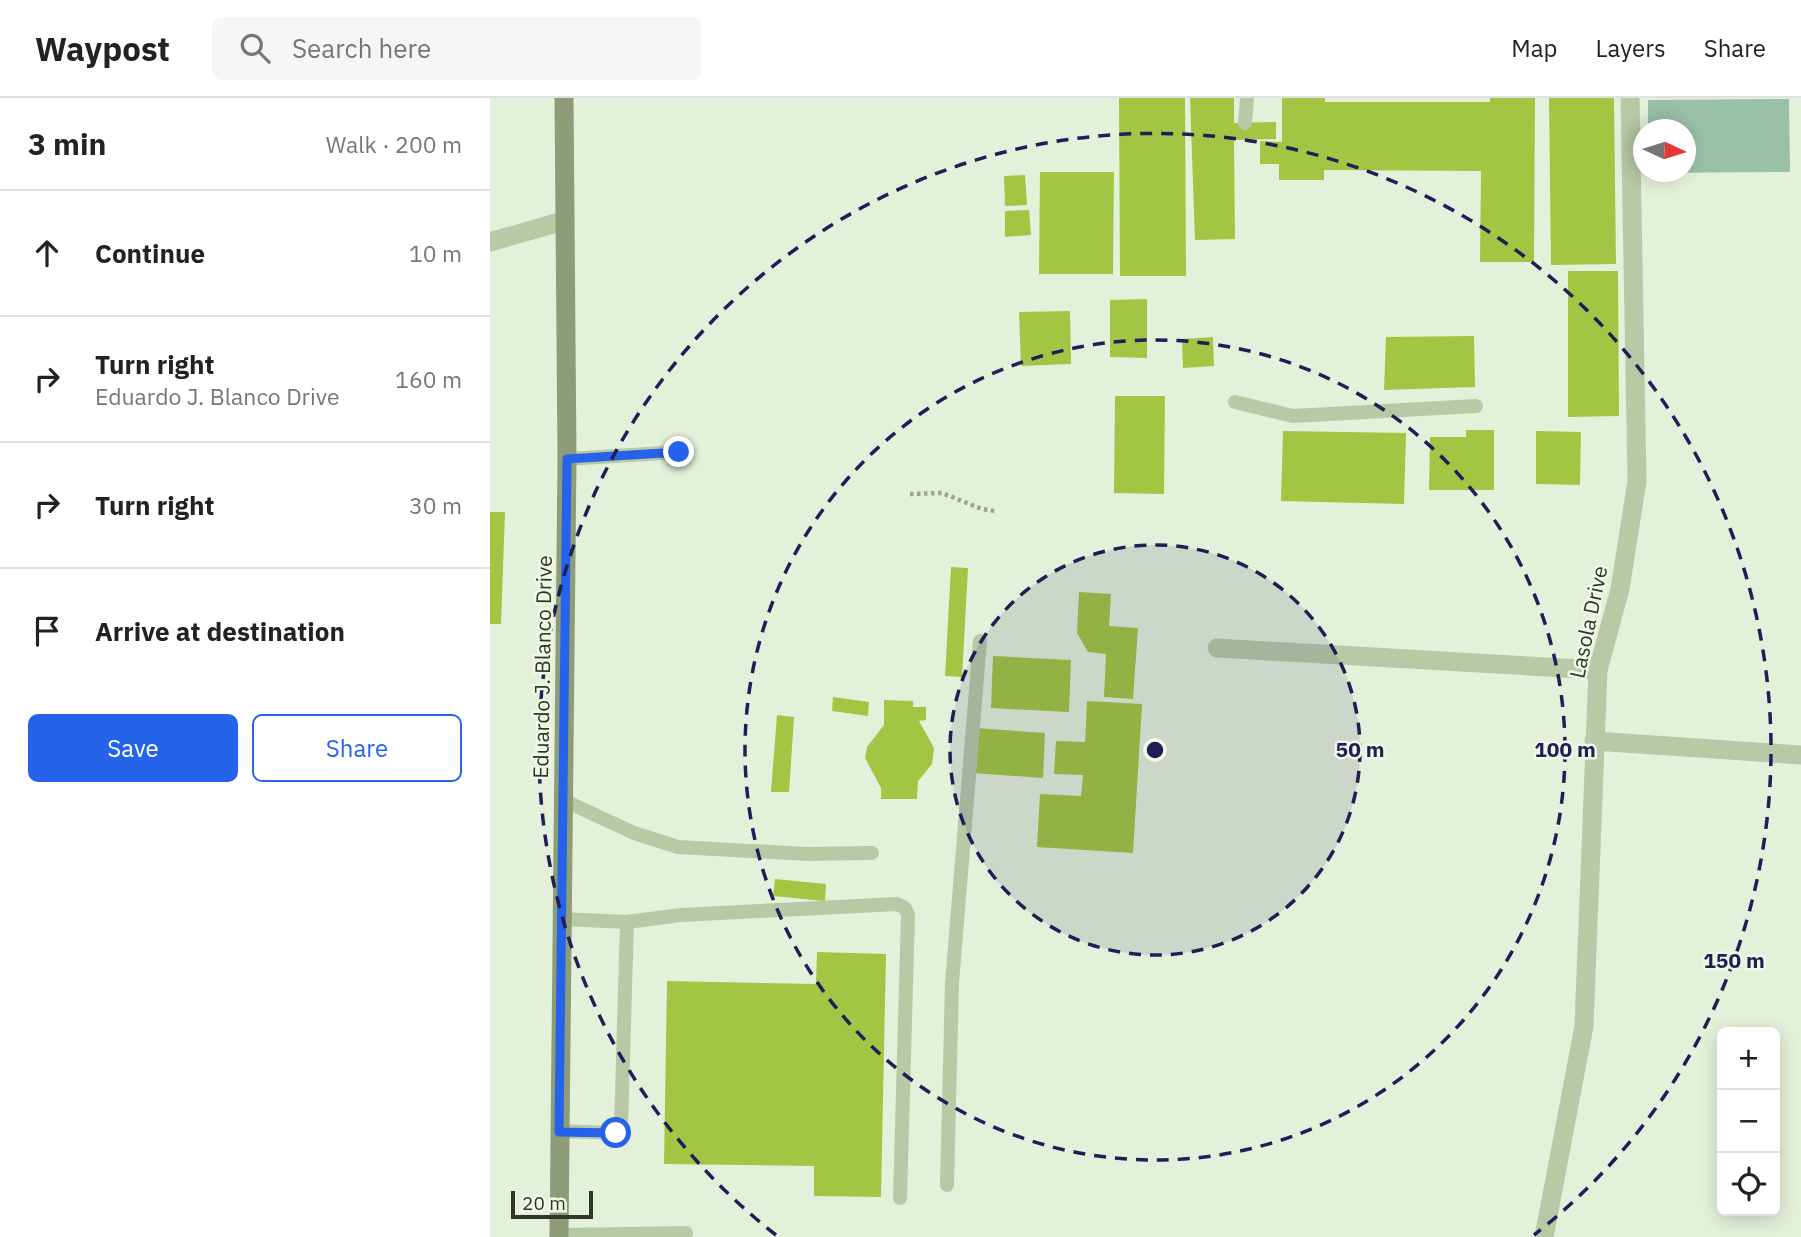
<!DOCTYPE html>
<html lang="en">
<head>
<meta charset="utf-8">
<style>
	:root { --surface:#fff; --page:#f6f6f6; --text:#222; --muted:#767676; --line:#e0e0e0; --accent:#2563eb }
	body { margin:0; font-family:"IBM Plex Sans",sans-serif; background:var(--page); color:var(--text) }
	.controls { position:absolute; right:21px; bottom:21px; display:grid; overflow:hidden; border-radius:10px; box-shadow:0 4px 18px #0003 }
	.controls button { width:63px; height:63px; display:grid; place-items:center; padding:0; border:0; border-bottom:2px solid var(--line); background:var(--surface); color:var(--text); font:35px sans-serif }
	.compass { position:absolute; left:1143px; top:21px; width:63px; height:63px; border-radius:50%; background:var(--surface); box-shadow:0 4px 18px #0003; rotate:94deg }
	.scale { position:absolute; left:21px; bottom:18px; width:82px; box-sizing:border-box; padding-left:7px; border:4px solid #303527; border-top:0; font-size:19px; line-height:24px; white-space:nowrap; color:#303527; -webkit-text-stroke:5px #eef9e6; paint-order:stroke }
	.stop { position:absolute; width:21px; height:21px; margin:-16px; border:5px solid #2563eb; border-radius:50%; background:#fff }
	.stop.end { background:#2563eb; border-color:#fff; box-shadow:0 2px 7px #0008 }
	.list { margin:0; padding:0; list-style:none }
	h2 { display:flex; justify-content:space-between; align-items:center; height:91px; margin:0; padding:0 28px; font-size:30px }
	h2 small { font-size:23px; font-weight:400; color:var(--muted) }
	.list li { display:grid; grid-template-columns:46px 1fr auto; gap:21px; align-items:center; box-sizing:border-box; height:126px; padding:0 28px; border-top:2px solid var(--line) }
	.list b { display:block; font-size:26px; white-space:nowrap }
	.list p { margin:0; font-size:23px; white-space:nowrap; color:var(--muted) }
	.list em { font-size:23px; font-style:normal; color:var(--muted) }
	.actions { display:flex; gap:14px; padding:21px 28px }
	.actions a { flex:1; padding:16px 0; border:2px solid var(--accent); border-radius:10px; text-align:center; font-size:24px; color:var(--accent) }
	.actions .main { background:var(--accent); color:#fff }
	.icon { flex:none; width:38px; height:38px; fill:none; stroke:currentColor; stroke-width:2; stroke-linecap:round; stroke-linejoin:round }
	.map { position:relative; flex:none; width:1311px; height:1139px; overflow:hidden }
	header { display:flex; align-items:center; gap:42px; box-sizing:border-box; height:98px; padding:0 35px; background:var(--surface); border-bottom:2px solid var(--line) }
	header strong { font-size:33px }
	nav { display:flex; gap:38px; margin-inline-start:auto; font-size:24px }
	.search { width:490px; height:63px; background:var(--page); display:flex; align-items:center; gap:18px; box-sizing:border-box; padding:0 24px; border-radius:10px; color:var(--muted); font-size:26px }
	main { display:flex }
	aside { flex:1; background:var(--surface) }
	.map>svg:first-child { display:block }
	.green { fill:#9ac0a8 }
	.building { fill:#a2c643 }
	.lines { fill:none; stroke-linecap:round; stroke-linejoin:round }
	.path { stroke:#98a886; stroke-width:4.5; stroke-dasharray:3.5 3.5; stroke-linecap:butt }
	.service { stroke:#b8c9a6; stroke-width:14 }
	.minor { stroke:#b8c9a6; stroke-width:19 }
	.tertiary { stroke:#b8c9a6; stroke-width:19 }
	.secondary { stroke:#8e9d77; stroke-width:19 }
	.route { stroke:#2563eb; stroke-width:9 }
	.ring { fill:none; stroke:#221d57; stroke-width:3.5; stroke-dasharray:12 9 }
	.labels { text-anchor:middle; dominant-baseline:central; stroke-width:5; stroke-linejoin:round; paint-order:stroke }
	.street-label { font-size:21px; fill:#303527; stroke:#eef9e6 }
	.centre { fill:#221d57; stroke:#eef9e6; stroke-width:3.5 }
	.ring-label { font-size:21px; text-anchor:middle; font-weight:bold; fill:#221d57; stroke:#eef9e6; stroke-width:5; stroke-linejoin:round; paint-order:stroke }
</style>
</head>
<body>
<header>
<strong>Waypost</strong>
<div class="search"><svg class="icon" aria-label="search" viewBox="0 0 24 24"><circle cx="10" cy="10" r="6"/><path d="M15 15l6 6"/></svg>Search here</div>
<nav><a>Map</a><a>Layers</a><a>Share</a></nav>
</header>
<main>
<aside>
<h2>3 min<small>Walk · 200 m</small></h2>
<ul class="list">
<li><svg class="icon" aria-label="ahead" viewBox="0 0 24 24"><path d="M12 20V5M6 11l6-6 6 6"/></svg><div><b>Continue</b></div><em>10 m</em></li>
<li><svg class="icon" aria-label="right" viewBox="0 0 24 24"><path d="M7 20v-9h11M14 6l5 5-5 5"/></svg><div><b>Turn right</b><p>Eduardo J. Blanco Drive</p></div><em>160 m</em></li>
<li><svg class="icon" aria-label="right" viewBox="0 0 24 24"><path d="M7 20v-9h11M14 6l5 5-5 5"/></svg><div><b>Turn right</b></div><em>30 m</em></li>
<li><svg class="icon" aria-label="arrive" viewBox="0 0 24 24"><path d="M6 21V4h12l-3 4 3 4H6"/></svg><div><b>Arrive at destination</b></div></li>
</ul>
<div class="actions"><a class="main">Save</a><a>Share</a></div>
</aside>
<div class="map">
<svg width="1311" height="1139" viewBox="0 0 1311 1139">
	<rect width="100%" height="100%" fill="#e4f1da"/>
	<polygon class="green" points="1299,1 1300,74 1158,75 1196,74 1196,32 1158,31 1158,2"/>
	<g class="building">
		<polygon points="629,0 695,0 696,178 630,178"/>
		<polygon points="700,0 744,0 744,25 786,24 786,41 744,42 745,141 705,142"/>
		<polygon points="792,0 835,0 835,4 1000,4 1000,0 1045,0 1044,164 990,164 991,73 834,72 834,82 789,82 789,66 770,66 770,43 792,44"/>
		<polygon points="1059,0 1124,0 1126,166 1061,167"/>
		<polygon points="550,74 624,74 623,176 549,176"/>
		<polygon points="535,77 537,107 515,108 514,78"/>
		<polygon points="539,112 541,137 515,139 515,113"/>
		<polygon points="1078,173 1128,173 1129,318 1078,319"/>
		<polygon points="657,201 657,260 620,259 620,202"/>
		<polygon points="580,213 581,266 531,268 529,214"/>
		<polygon points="984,238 985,289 894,292 896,239"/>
		<polygon points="723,239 724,268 693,270 692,241"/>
		<polygon points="625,298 675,298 674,396 624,395"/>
		<polygon points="976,332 1004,332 1004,392 939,392 940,339 976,339"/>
		<polygon points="793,333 916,335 914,406 791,403"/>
		<polygon points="1046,333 1091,334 1090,387 1046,386"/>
		<polygon points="0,414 15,414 11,526 0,526"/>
		<polygon points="461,469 478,470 472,579 455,578"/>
		<polygon points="589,494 621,496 619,528 648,530 643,601 614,599 616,556 598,554 587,535"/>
		<polygon points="503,558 581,562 579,614 501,610"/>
		<polygon points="343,599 379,604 378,618 342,613"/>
		<polygon points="394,602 423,603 423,609 436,609 436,622 429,623 444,650 442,666 428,683 427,701 391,701 391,690 375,660 377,649 394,627"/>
		<polygon points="597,603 652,606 643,755 547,749 550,696 591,698 593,677 564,676 566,643 595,644"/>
		<polygon points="287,617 304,619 299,694 281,694"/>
		<polygon points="486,630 555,635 553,680 483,675"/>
		<polygon points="285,781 336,786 335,803 283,798"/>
		<polygon points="327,854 396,856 391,1099 324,1098 324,1068 174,1066 177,883 326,886"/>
	</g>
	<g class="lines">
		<polyline class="path" points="420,396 452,395 492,411 505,413"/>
		<g class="service">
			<polyline points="755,25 757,0"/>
			<polyline points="745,304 803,318 986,308"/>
			<polyline points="77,361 189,354"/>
			<polyline points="73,702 144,735 188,749 317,756 382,755"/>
			<polyline points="72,821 137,824"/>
			<polyline points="69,1033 126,1035 131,1029 137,824 191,817 407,806 415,810 418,817 410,1100"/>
			<polyline points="457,1087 462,885 490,543"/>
			<polyline points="69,1137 196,1135"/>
		</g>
		<g class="minor">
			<polyline points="727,550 1108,572"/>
			<polyline points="1104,643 1311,657"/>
			<polyline points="1054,1139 1094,928 1108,572 1130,491 1147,383 1140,0"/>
		</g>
		<polyline class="tertiary" points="0,144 73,123"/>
		<polyline class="secondary" points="69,1139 77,361 74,0"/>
	</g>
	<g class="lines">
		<polyline class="route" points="126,1035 69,1034 77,361 189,354"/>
	</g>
	<circle cx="665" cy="652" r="205" fill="#221d57" fill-opacity=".12"/>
	<g class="ring">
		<circle cx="665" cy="652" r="205"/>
		<circle cx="665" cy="652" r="410"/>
		<path d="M286 1137A616 616 0 1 1 1044 1137"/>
	</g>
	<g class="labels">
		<g class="street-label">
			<text transform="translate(1098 524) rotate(-78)">Lasola Drive</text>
			<text transform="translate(52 569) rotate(-89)">Eduardo J. Blanco Drive</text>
		</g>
	</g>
	<circle cx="665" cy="652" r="10" class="centre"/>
	<g class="ring-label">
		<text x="870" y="659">50 m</text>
		<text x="1075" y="659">100 m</text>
		<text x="1244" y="870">150 m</text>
	</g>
</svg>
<div class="controls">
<button>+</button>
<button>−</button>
<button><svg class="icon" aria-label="locate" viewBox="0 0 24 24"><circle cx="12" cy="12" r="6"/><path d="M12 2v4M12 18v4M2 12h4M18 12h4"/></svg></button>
</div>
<svg class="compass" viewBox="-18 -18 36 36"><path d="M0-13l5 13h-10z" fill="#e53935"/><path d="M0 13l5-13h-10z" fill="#767676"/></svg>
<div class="scale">20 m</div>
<div class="stop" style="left:126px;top:1035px"></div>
<div class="stop end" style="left:189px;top:354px"></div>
</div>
</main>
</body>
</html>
